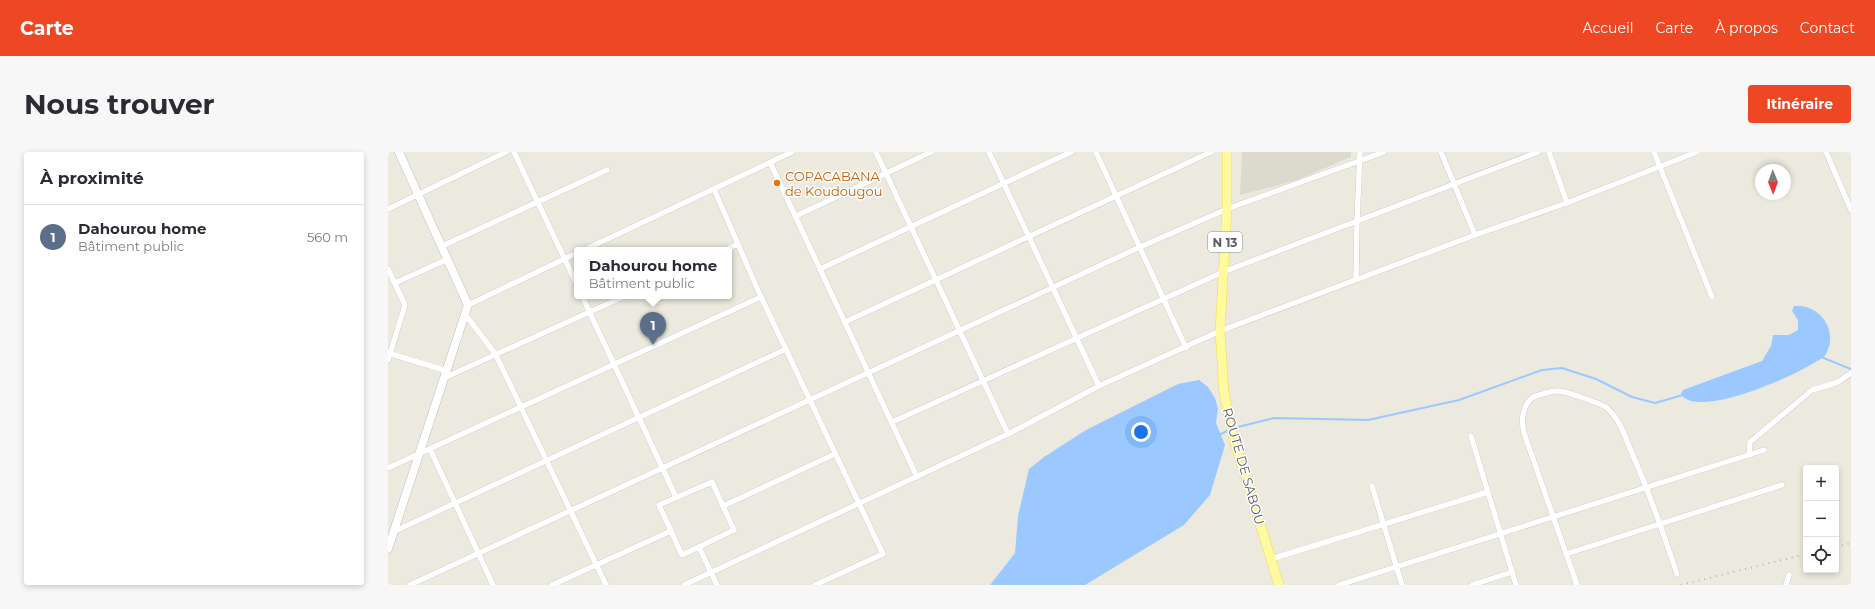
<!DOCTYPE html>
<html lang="fr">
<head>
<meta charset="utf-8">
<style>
	:root { --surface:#fff; --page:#f7f7f7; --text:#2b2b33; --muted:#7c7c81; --line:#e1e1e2; --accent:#ed4823 }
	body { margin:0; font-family:Montserrat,sans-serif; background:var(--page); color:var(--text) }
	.controls { position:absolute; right:12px; bottom:12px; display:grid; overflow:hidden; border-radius:4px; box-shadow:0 2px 6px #0003 }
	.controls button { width:36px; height:36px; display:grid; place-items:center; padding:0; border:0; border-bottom:1px solid var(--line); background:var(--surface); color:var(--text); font:20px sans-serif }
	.compass { position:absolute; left:1367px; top:12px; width:36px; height:36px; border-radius:50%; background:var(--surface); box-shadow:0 2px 6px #0003; rotate:179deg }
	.you { position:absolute; left:753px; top:280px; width:14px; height:14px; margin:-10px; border:3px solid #fff; border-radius:50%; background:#1a73e8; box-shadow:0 0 0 6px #1a73e833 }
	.badge { display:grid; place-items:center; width:26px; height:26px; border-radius:50%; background:var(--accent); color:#fff; font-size:13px; font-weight:700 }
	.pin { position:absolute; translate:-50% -33px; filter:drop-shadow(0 1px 2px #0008) }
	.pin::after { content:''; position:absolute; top:21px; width:14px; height:12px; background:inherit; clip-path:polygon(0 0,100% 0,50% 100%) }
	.popup { position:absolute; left:186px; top:95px; width:158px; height:52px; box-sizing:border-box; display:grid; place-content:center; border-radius:4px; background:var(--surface); filter:drop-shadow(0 1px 3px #0005); font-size:13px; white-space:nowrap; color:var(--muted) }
	.popup b { font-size:15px; color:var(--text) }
	.popup::after { content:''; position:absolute; left:50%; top:100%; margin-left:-8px; border:8px solid transparent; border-top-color:var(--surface) }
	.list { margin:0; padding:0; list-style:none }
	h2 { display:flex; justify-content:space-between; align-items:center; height:52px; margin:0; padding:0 16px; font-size:17px }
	h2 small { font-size:13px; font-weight:400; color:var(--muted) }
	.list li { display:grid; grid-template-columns:26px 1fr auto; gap:12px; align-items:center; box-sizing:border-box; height:64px; padding:0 16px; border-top:1px solid var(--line) }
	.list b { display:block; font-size:15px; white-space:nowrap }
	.list p { margin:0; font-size:13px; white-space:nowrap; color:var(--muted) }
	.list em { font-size:13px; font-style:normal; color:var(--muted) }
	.icon { flex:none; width:22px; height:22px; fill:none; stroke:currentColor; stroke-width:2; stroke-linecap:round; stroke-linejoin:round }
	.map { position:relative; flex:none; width:1463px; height:433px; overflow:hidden; border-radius:4px }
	header { display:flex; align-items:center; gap:24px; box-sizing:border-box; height:56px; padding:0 20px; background:var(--accent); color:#fff }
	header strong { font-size:19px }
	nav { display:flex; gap:22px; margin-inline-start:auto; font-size:14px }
	.intro { display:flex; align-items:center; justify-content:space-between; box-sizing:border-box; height:96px; padding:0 24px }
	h1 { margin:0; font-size:28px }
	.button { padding:10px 18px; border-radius:4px; background:var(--accent); color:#fff; font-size:14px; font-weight:700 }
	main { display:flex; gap:24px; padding:0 24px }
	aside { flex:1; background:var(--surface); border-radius:4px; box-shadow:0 2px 6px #0003 }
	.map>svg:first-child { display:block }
	.education { fill:#dcd9cd }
	.water { fill:#9bc9ff }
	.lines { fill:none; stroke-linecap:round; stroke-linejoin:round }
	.stream { stroke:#9bc9ff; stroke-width:2 }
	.street-casing { stroke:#b7b9be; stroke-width:6 }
	.secondary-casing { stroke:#babcc3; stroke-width:9 }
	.primary-casing { stroke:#f5d74e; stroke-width:10 }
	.street { stroke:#fff; stroke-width:5.5 }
	.secondary { stroke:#fff; stroke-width:8 }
	.primary { stroke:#fff9a0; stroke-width:9 }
	.rail { stroke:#b3b4b4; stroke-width:2; stroke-dasharray:1 5; stroke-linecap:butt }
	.food-dot { fill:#e8710a; stroke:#fff; stroke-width:1.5 }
	.labels { text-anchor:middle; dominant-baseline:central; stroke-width:3; stroke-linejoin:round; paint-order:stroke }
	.shield { fill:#fff; stroke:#8a8c90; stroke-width:1 }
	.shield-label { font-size:12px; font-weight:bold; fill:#585b60 }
	.food-label { font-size:13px; fill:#c56008; stroke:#fff; text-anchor:start }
	.street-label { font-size:13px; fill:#585b60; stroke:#fff }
</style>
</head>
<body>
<header>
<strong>Carte</strong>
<nav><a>Accueil</a><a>Carte</a><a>À propos</a><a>Contact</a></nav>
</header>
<div class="intro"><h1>Nous trouver</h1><a class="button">Itinéraire</a></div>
<main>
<aside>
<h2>À proximité<small></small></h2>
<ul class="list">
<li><span class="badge" style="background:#5c6f8a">1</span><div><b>Dahourou home</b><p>Bâtiment public</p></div><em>560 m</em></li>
</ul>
</aside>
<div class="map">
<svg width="1463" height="433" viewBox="0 0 1463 433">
	<rect width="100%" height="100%" fill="#eceade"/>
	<polygon class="education" points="854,0 963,0 963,5 907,29 852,43"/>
	<g class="water">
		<path d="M1406 154C1426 152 1444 169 1442 189 1442 194 1439 199 1437 204 1414 221 1319 265 1295 245L1293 241 1295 238 1374 209 1383 194 1385 183H1401L1410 178V168L1404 159Z"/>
		<polygon points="811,228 820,235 827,246 830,257 828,271 837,293 822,343 796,373 697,433 602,433 627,401 630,364 641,317 656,305 698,278 790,232"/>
	</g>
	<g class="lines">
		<g class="stream">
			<polyline points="1433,205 1463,217"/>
			<polyline points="846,276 886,266 980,268 1071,248 1154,218 1174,216 1208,227 1244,245 1267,251 1295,243"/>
			<polyline points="833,282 841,278"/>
		</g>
		<defs>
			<g id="street">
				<polyline points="126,0 189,133"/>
				<polyline points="488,0 620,282"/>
				<polyline points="601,0 711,234"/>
				<polyline points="708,0 798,196"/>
				<polyline points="1053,0 1087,83"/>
				<polyline points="1161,0 1179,51"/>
				<polyline points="1266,0 1324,145"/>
				<polyline points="1438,0 1463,58"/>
				<polyline points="382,10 529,325"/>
				<polyline points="326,37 373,145 495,402 427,433"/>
				<polyline points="0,57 118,0"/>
				<polyline points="408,64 543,0"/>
				<polyline points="54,94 219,18"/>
				<polyline points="196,98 404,0"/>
				<polyline points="337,98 350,92"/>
				<polyline points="0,117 17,153 0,208"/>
				<polyline points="432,117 683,0"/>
				<polyline points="968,127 969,69 972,0"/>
				<polyline points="7,131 60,107"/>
				<polyline points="194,144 288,345"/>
				<polyline points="80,153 189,101"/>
				<polyline points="77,162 108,203 218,433"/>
				<polyline points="457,170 823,0"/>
				<polyline points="0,201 59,219"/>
				<polyline points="56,226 237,144"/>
				<polyline points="504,270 835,120 1150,0"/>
				<polyline points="1083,284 1128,433"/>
				<polyline points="42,297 105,433"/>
				<polyline points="1361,303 1362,290 1424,238 1450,230 1463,221"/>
				<polyline points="0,316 373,145"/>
				<polygon points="324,330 346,378 294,403 271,353"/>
				<polyline points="984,334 1014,433"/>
				<polyline points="335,354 447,302"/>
				<polyline points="5,380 398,197"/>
				<polyline points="311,395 329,433"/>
				<polyline points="1178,402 1394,333"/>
				<polyline points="883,407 1100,340"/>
				<polyline points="22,433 752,95 839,57 996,0"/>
				<polyline points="164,433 283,379"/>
				<polyline points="296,433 620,282 711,234 832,179 1087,83 1179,51 1309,0"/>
				<polyline points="951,433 1376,298"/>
				<polyline points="1084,433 1124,420"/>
				<path d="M1189 433 1136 281C1133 268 1134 250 1148 244 1155 242 1162 239 1169 239 1175 238 1215 252 1220 257 1232 268 1237 284 1243 299 1261 339 1275 380 1289 422"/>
				<polyline points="1398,433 1401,423"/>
			</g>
			<polyline id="secondary" points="0,397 80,153 11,0"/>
			<polyline id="primary" points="839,0 839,57 832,179 836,241 846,288 891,433"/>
		</defs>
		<use href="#street" class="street-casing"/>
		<use href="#secondary" class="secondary-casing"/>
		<use href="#primary" class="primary-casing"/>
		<use href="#street" class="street"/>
		<use href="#secondary" class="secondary"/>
		<use href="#primary" class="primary"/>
		<g class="rail">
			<polyline points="1448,395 1463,391"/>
			<polyline points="1293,433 1418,402"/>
		</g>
	</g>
	<circle class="food-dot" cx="389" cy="31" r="4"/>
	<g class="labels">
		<rect class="shield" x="820" y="80" width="34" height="20" rx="3"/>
		<g class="shield-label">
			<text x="837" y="90">N 13</text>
		</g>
		<g class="food-label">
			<text x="397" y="24">COPACABANA<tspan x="397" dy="15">de Koudougou</tspan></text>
		</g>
		<g class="street-label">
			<text transform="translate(856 314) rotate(74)">ROUTE DE SABOU</text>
		</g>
	</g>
</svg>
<div class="controls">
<button>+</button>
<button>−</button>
<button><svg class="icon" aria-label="locate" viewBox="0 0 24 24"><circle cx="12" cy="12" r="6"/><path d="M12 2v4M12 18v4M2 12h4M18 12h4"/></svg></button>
</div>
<svg class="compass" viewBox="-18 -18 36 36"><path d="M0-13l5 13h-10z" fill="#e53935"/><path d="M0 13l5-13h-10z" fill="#7c7c81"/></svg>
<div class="you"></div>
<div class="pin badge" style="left:265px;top:193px;background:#5c6f8a">1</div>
<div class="popup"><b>Dahourou home</b>Bâtiment public</div>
</div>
</main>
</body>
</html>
